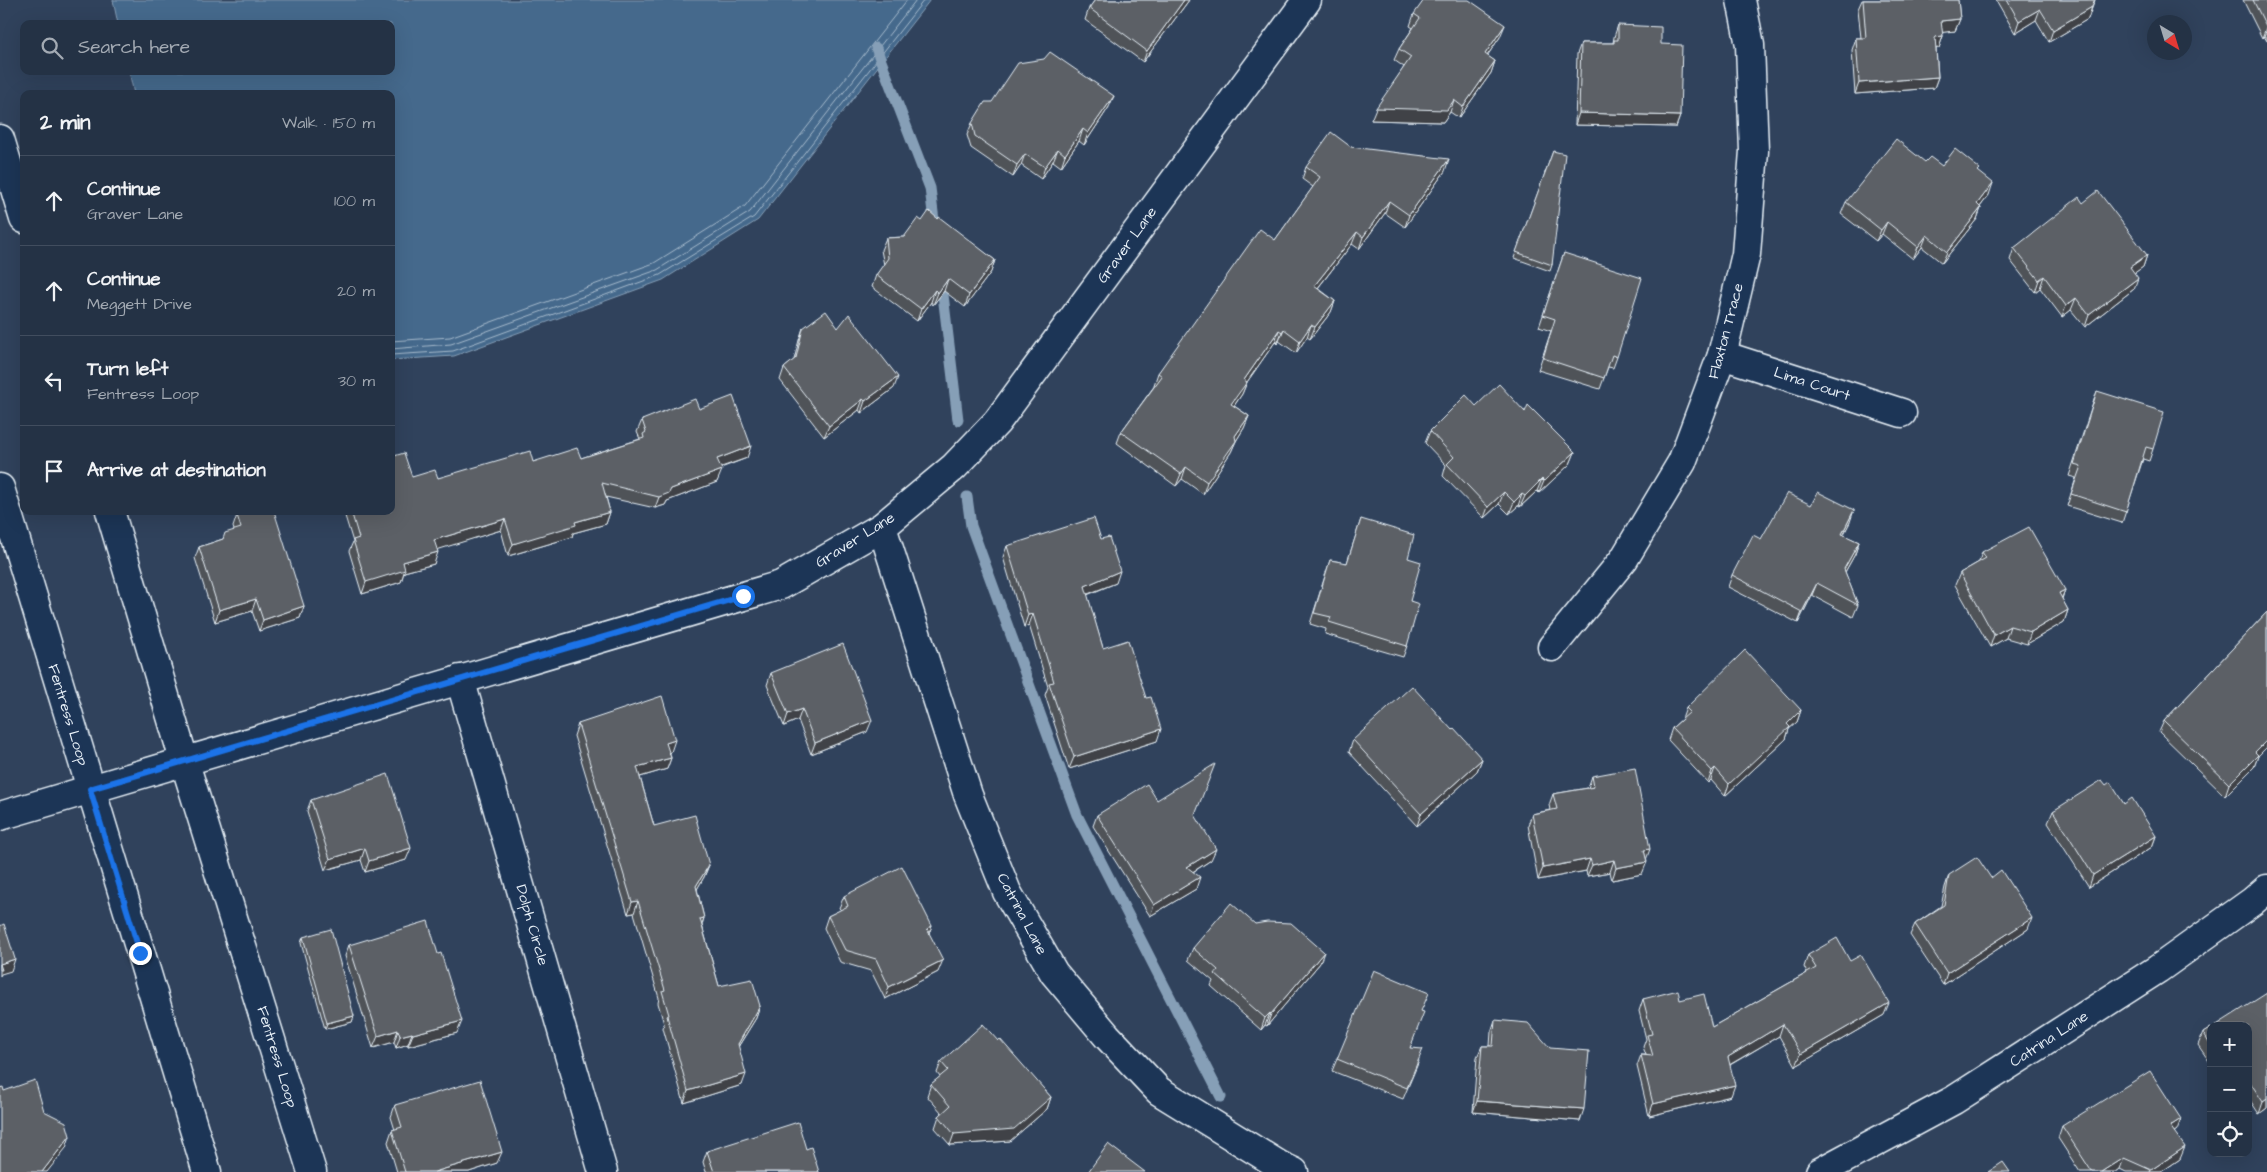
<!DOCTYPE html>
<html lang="en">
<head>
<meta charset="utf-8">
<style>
	:root { --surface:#243245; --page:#2c3a4c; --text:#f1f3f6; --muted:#a3aab3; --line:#414d5e }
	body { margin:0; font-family:"Architects Daughter",sans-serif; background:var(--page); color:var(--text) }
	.controls { position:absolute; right:15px; bottom:15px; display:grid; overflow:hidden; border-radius:10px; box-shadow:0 5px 20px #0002 }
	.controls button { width:45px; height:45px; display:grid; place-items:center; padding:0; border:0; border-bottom:1px solid var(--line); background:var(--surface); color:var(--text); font:25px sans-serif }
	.compass { position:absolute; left:2147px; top:15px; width:45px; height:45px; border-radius:50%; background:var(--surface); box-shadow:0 5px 20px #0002; rotate:142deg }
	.stop { position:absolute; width:15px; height:15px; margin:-11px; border:4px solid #1a73e8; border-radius:50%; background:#fff }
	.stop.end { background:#1a73e8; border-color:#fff; box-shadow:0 1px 5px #0008 }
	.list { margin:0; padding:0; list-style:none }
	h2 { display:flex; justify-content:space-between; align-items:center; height:65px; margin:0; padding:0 20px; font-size:21px }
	h2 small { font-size:16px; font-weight:400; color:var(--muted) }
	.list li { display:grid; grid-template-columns:32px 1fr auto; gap:15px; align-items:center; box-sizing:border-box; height:90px; padding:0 20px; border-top:1px solid var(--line) }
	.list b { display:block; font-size:19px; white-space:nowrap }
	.list p { margin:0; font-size:16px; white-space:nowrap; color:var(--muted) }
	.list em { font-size:16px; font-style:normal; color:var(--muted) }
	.icon { flex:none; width:28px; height:28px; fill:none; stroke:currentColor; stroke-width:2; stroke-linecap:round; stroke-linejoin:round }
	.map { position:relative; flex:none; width:2267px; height:1172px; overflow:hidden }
	.search { position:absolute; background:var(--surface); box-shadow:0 5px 20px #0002; left:20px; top:20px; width:375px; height:55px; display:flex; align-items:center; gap:12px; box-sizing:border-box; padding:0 18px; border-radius:10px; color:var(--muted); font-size:19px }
	.panel { position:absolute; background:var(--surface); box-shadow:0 5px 20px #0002; left:20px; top:90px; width:375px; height:425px; border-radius:10px }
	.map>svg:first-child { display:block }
	.water { fill:#45698c; stroke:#869fb7 }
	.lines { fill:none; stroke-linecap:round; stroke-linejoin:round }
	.shore { stroke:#a7bbcd; stroke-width:1 }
	.stream { stroke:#869fb7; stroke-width:11 }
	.minor-casing { stroke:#e8f1f8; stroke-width:31 }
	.tertiary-casing { stroke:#e8f1f8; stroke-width:31 }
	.minor { stroke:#1d3557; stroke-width:28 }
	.tertiary { stroke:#1d3557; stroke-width:28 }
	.wall { fill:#4f5358; stroke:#e8f1f8 }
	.shaded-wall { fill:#404347; stroke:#e8f1f8 }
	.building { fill:#5c6066; stroke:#e8f1f8 }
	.route { stroke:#1a73e8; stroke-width:6 }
	.labels { text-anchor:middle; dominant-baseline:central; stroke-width:5; stroke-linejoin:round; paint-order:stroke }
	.street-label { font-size:15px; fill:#e8f1f8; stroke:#1d3557 }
</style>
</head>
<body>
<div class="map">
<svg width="2267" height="1172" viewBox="0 0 2267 1172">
	<rect width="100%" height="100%" fill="#30425c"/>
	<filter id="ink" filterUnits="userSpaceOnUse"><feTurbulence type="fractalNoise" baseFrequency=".02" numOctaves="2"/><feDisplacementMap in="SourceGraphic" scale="10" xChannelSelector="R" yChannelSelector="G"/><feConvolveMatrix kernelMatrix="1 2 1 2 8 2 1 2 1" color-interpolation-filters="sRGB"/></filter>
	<g filter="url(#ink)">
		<polygon class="water" points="113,0 930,0 758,220 663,280 454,356 391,360 391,94 134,94 129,71 391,71 391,24 118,24"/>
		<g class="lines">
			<g class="shore">
				<polyline points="391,341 450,337 654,263 745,206 907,0"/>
				<polyline points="391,349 451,344 657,270 750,212 916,0"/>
				<polyline points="391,355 453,351 660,275 754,217 924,0"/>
			</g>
			<g class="stream">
				<polyline points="876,48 930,188 935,229"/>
				<polyline points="941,278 958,420"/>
				<polyline points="967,497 971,526 1077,815 1221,1097"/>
			</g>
			<defs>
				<g id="minor">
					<polyline points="1722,355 1902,413"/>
					<polyline points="882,527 968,795 1007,892 1054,973 1107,1036 1159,1091 1279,1165 1294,1172"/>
					<polyline points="1552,647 1624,559 1682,462 1722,355 1746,254 1754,151 1750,45 1741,0"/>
					<polyline points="460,679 603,1172"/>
					<polyline points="0,816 781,585 882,527 954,467 997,422 1307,0"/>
					<polyline points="1820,1172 1954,1100 2158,969 2253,901 2267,889"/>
				</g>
				<g id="tertiary">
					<polyline points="0,139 24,219"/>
					<polyline points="0,488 207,1172"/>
					<polyline points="110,511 184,760 312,1172"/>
				</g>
			</defs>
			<use href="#minor" class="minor-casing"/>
			<use href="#tertiary" class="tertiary-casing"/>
			<use href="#minor" class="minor"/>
			<use href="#tertiary" class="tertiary"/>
		</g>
		<g class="wall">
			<polygon points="1095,0 1189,0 1143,62 1085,20 1089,8"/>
			<polygon points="1862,0 1958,0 1960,19 1955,31 1942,32 1943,36 1939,48 1936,48 1938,77 1934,88 1855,94 1852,50 1856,38 1861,38 1858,9"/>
			<polygon points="1996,0 2095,0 2088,19 2049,42 2036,20 2015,33"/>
			<polygon points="2243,0 2267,0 2267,41 2264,36 2262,38"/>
			<polygon points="1414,14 1500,37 1487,56 1495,61 1491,73 1459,118 1450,112 1443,122 1371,120 1404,67 1394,60 1399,49 1413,28 1410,26"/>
			<polygon points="1618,25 1661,44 1680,116 1676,127 1575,125 1577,54 1581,43 1613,43 1614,37"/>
			<polygon points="1109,107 1084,145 1079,141 1061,167 1053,161 1041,179 1021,165 1013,177 971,148 967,135 972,123"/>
			<polygon points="1351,147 1445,171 1405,227 1385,213 1359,249 1352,244 1318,288 1335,301 1331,312 1310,339 1307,337 1296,353 1279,341 1277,344 1275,342 1247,382 1242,394 1234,406 1249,416 1244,428 1236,441 1231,452 1203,494 1182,479 1176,486 1117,443 1121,432 1155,385 1154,385 1158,373 1275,240 1313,187 1302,179 1306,167"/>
			<polygon points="1553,151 1552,265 1550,271 1514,258"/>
			<polygon points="1925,162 1942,166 1979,172 1989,195 1980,207 1981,208 1977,219 1942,263 1922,247 1913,259 1882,234 1876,241 1841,214 1846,202"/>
			<polygon points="2083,203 2147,255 2143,267 2134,273 2134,289 2085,327 2071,310 2062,317 2040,288 2035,292 2010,260 2014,248"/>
			<polygon points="938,219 995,260 991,272 965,307 944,291 933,305 931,302 917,321 872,287 876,275 884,265 881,250 886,238 904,237 922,221"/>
			<polygon points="1564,253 1617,357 1613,368 1608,367 1600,389 1538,370 1551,331 1539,327"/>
			<polygon points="803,328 838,328 894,388 861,413 859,410 824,437 780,380 784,368 794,360 799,340"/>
			<polygon points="2097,391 2153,449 2149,461 2143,459 2122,523 2067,506 2076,478 2069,476"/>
			<polygon points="1476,406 1525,411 1575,452 1570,464 1539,493 1537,491 1520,507 1518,506 1509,514 1499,504 1484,518 1443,476 1446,465 1425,443 1430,431"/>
			<polygon points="699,409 747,458 721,468 717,482 667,501 665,505 655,508 606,497 610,512 606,524 573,533 572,537 508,556 501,530 437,549 434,564 404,572 401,582 362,594 349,551 353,542 345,516 347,511 391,511 412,477 438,478 533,462 581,458 640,439 637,432 642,420"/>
			<polygon points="1811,505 1850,522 1843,535 1859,542 1855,554 1845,572 1858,605 1853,617 1812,595 1798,623 1728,587 1732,575 1761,539"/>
			<polygon points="237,515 304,606 300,618 259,631 252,611 215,622 195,558 199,547 223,539 234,530 233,527"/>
			<polygon points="1361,519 1408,558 1410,601 1407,646 1403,657 1325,634 1326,629 1310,624 1330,560 1347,563"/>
			<polygon points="1101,539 1116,583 1087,595 1103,648 1157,741 1069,769 1045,695 1048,687 1029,625 1024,627 1003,557 1007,546"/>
			<polygon points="1982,552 2065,590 2062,599 2068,610 2064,622 2027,644 2006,638 1990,647 1955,585 1960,573 1979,562"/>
			<polygon points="2267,612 2267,747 2258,756 2254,767 2225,796 2159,732 2164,721"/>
			<polygon points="771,673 867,732 811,754 798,720 784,726 767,685"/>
			<polygon points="1686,708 1801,710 1797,722 1789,729 1786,739 1725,796 1711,780 1708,783 1668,740 1672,728 1682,719"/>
			<polygon points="578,724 671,752 670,753 671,758 667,769 640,777 654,826 709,865 704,877 697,889 704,918 702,925 719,986 760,1006 756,1018 738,1047 742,1085 684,1103 663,1028 664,1024 658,1003 659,998 634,913 628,914 574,736"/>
			<polygon points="1452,730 1482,759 1477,771 1417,826 1349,752 1353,740"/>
			<polygon points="1592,776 1646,860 1642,874 1612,880 1610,872 1587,876 1586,871 1538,880 1528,825 1532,814 1550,810 1549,805 1553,794 1588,788"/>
			<polygon points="2106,785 2156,836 2152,847 2089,887 2048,823 2053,811"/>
			<polygon points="311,800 406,860 365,872 361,860 325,870 307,811"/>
			<polygon points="1157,800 1195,815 1211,860 1193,872 1196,889 1150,916 1093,826 1097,815"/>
			<polygon points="1949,875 2028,929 1943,985 1910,935 1915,924 1941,906 1945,887"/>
			<polygon points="844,896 932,926 929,933 938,972 885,999 871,971 840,962 824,928 828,916 841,910 839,908"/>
			<polygon points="1255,924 1320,963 1267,1026 1265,1025 1261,1030 1211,986 1213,981 1188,960 1193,948"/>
			<polygon points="303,937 354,1016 352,1022 325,1029 301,943"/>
			<polygon points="349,945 457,1033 408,1046 408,1044 396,1048 394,1042 373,1048 345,956"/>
			<polygon points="1808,955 1850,961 1884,1015 1796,1066 1779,1036 1730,1065 1731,1096 1649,1116 1637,1066 1641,1055 1646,1055 1643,1047 1646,1039 1639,1011 1643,999 1680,1000 1712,1027 1807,973 1804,967"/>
			<polygon points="2267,993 2267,1108 2259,1114 2248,1097 2248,1026"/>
			<polygon points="1422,1011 1410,1048 1419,1061 1403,1099 1332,1071 1337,1059"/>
			<polygon points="1495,1020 1580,1121 1473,1112 1477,1057 1482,1046 1490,1046 1491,1032"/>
			<polygon points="2211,1028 2211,1064 2198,1045 2203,1033"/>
			<polygon points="998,1041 1051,1097 1047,1109 1010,1141 950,1145 935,1128 939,1116 942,1113 927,1096 931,1084 940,1077 937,1073 941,1062"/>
			<polygon points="395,1105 497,1163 469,1172 397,1172 388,1142 392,1130 395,1130 391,1117"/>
			<polygon points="2062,1126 2177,1130 2174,1132 2180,1159 2161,1172 2126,1172 2120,1169 2116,1172 2080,1172 2058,1138"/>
			<polygon points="806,1149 819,1172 706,1172 703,1162 707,1151"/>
		</g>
		<g class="shaded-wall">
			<polygon points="1184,0 1189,0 1143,62 1147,51"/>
			<polygon points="2092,7 2088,19 2049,42 2053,30"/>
			<polygon points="2040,9 2036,20 2015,33 2019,21"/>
			<polygon points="1960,19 1955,31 1937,33 1941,21"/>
			<polygon points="1505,25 1500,37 1480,66 1485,54"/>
			<polygon points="2267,25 2267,29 2264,36 2262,38"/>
			<polygon points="1943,36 1939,48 1931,49 1935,37"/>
			<polygon points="1495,61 1491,73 1459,118 1463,107"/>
			<polygon points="1938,77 1934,88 1855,94 1859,83"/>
			<polygon points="1114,96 1109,107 1084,145 1088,133"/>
			<polygon points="1454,100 1450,112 1443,122 1371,120 1376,108"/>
			<polygon points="1579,113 1680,116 1676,127 1575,125"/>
			<polygon points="1083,129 1079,141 1061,167 1065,155"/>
			<polygon points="1058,149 1053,161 1041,179 1045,167"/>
			<polygon points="1025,154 1021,165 1013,177 1017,165"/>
			<polygon points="1449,159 1445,171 1405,227 1409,215"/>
			<polygon points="1993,183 1989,195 1973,216 1977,204"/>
			<polygon points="1389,201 1385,213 1359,249 1363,237"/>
			<polygon points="1981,208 1977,219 1942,263 1947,252"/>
			<polygon points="1887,222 1882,234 1876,241 1881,230"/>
			<polygon points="1357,232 1352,244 1310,298 1314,286"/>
			<polygon points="1927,235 1922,247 1913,259 1918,247"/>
			<polygon points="2147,255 2143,267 2126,279 2130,267"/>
			<polygon points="995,260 991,272 965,307 969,295"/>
			<polygon points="2044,276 2040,288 2035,292 2039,280"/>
			<polygon points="2138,278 2134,289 2085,327 2089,315"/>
			<polygon points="948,279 944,291 933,305 938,293"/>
			<polygon points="935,290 931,302 917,321 921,309"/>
			<polygon points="2076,298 2071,310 2062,317 2066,306"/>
			<polygon points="1335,301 1331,312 1310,339 1315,327"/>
			<polygon points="1311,325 1307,337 1296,353 1300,341"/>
			<polygon points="1284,329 1279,341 1277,344 1282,332"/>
			<polygon points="1279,330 1275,342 1247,382 1242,394 1227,416 1231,404 1244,380"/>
			<polygon points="898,377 894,388 861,413 865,401"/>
			<polygon points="863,399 859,410 824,437 829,426"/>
			<polygon points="1249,416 1244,428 1236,441 1231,452 1203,494 1207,482 1235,436"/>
			<polygon points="751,446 747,458 713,470 717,459"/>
			<polygon points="1575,452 1570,464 1539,493 1544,481"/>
			<polygon points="1186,467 1182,479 1176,486 1181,474"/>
			<polygon points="722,470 717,482 667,501 665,505 655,508 659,497 671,489"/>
			<polygon points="1542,479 1537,491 1520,507 1525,496"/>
			<polygon points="1504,492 1499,504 1484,518 1488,507"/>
			<polygon points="1522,494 1518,506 1509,514 1514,502"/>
			<polygon points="1854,510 1850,522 1838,546 1842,534"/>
			<polygon points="610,512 606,524 573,533 572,537 508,556 513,544 575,522"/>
			<polygon points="505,519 501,530 430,552 434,540"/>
			<polygon points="1859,542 1855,554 1840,581 1844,569"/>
			<polygon points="438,552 434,564 404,572 401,582 362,594 366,582 403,562"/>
			<polygon points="1120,571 1116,583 1080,597 1085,586"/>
			<polygon points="1817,583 1812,595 1798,623 1802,612"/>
			<polygon points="2065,590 2060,602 2059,593"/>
			<polygon points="256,599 252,611 215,622 219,610"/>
			<polygon points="304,606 300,618 259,631 263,620"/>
			<polygon points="2068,610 2064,622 2027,644 2031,632"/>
			<polygon points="1033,614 1029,625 1024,627 1028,615"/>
			<polygon points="2010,626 2006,638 1990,647 1994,635"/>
			<polygon points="802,709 798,720 784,726 788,714"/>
			<polygon points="1801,710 1797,722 1789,729 1786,739 1725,796 1729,784 1787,724"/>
			<polygon points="872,720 867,732 811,754 815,743"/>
			<polygon points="1161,729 1157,741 1069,769 1074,757"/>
			<polygon points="675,740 671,752 662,755 666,743"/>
			<polygon points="2267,740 2267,747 2258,756 2254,767 2225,796 2229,784 2255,752"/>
			<polygon points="671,758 667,769 633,779 637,767"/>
			<polygon points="1482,759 1477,771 1417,826 1421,814"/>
			<polygon points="1715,768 1711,780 1708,783 1712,771"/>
			<polygon points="2156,836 2152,847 2089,887 2093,875"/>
			<polygon points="365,848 361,860 325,870 330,859"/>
			<polygon points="411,848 406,860 365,872 369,861"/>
			<polygon points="1216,849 1211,860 1183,878 1187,867"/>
			<polygon points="1650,849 1646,860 1644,850"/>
			<polygon points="1590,859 1586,871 1538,880 1543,868"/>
			<polygon points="1614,860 1610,872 1587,876 1592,865"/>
			<polygon points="1647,862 1642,874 1612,880 1616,868"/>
			<polygon points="709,865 704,877 692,898 696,886"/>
			<polygon points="1200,877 1196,889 1150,916 1154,905"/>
			<polygon points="638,901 634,913 628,914 632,902"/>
			<polygon points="704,918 700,929 700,919"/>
			<polygon points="2032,918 2028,929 1943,985 1947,973"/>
			<polygon points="932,926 927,938 927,929"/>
			<polygon points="1324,952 1320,963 1267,1026 1271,1014"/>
			<polygon points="15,959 11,971 1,974 0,976 0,964"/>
			<polygon points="943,960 938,972 885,999 889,987"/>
			<polygon points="1889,1003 1884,1015 1796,1066 1801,1054"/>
			<polygon points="760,1006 756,1018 733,1055 738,1044"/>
			<polygon points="1270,1013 1265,1025 1261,1030 1265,1018"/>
			<polygon points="354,1016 352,1022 325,1029 327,1023"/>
			<polygon points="462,1021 457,1033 408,1046 413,1034"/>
			<polygon points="1783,1024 1779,1036 1724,1068 1728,1057"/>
			<polygon points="398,1030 394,1042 373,1048 378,1036"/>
			<polygon points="412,1033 408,1044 396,1048 400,1036"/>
			<polygon points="746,1074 742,1085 684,1103 688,1091"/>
			<polygon points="1735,1085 1731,1096 1649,1116 1653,1104"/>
			<polygon points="1051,1097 1047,1109 1010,1141 950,1145 954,1134"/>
			<polygon points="2267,1099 2267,1108 2259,1114 2263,1102"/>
			<polygon points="1477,1101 1584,1109 1580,1121 1473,1112"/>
			<polygon points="2181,1119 2177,1130 2166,1138 2170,1126"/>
			<polygon points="70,1136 66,1148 47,1172 42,1172"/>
			<polygon points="2185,1147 2180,1159 2161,1172 2150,1172 2151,1170"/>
			<polygon points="502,1152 497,1163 469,1172 434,1172"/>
			<polygon points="2124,1158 2120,1169 2116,1172 2102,1172"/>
		</g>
		<g class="building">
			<polygon points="1095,0 1184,0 1147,51 1089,8"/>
			<polygon points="1424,0 1469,0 1505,25 1485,54 1495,61 1463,107 1454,100 1447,110 1376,108 1411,57 1399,49 1420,18 1414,14"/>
			<polygon points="1863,0 1958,0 1960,19 1941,21 1943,36 1935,37 1938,77 1859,83 1856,38 1866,38"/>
			<polygon points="2007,0 2095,0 2092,7 2053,30 2040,9 2019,21"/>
			<polygon points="2253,0 2267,0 2267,25 2266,26"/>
			<polygon points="1618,25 1661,27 1661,44 1682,45 1680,116 1579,113 1581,43 1614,43 1614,40 1618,40"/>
			<polygon points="1050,52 1114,96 1088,133 1083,129 1065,155 1058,149 1045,167 1025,154 1017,165 975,136 972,123 985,102 992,102 1018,63 1044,59"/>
			<polygon points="1331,132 1351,147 1449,159 1409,215 1389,201 1363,237 1357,232 1314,286 1335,301 1315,327 1311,325 1300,341 1284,329 1282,332 1279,330 1244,380 1247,382 1231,404 1249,416 1235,436 1236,441 1207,482 1186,467 1181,474 1121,432 1162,376 1158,373 1260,229 1275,240 1320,177 1306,167"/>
			<polygon points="1896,139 1925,162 1930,157 1942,166 1955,149 1980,169 1978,171 1993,183 1977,204 1981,208 1947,252 1927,235 1918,247 1887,222 1881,230 1846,202"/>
			<polygon points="1553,151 1565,154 1552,265 1516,252"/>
			<polygon points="2098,191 2147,255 2130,267 2138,278 2089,315 2076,298 2066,306 2044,276 2039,280 2014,248 2079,197 2083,203"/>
			<polygon points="929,211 938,219 939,217 995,260 969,295 948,279 938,293 935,290 921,309 876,275 888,258 886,238 904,237 918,218 922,221"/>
			<polygon points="1564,253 1642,278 1617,357 1612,355 1604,378 1543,358 1555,319 1543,315"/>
			<polygon points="826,311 838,328 849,314 898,377 865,401 863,399 829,426 784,368 796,358 803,328"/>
			<polygon points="1499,384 1525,412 1528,405 1575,452 1544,481 1542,479 1525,496 1522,494 1514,502 1504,492 1488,507 1447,464 1454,457 1430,431 1466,395 1476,406"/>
			<polygon points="2097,391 2164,412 2153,449 2146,447 2126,512 2071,494 2081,466 2074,464"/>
			<polygon points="733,396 751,446 717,459 722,470 671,489 669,493 659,497 602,483 610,512 575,522 576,525 513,544 505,519 434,540 438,552 403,562 405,570 366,582 353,540 359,538 351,511 391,511 391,457 404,453 412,477 435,470 438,478 530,451 533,462 577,448 581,458 644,438 643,434 646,432 642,420 695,399 699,409"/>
			<polygon points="1818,492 1854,510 1842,534 1859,542 1844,569 1858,605 1817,583 1802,612 1732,575 1753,535 1761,539 1787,493 1811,505"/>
			<polygon points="250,511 274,511 304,606 263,620 256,599 219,610 199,547 223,539 225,533 241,528 237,515"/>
			<polygon points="1094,518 1101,539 1109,537 1120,571 1085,586 1103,648 1128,640 1146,698 1151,697 1161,729 1074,757 1049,683 1054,682 1033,614 1028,615 1007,546"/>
			<polygon points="1361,519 1414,535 1408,558 1421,562 1410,601 1419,604 1407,646 1329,622 1331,617 1314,613 1330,560 1347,563"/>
			<polygon points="2029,527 2065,590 2059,593 2068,610 2031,632 2010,626 1994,635 1960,573 1986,558 1982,552"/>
			<polygon points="2267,612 2267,740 2255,752 2258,755 2229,784 2164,721"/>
			<polygon points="843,644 872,720 815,743 802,709 788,714 771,673"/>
			<polygon points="1745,650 1801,710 1787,724 1790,727 1729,784 1715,768 1712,771 1672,728 1690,712 1686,708"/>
			<polygon points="1412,686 1452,730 1454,728 1482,759 1421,814 1353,740"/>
			<polygon points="662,696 675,740 666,743 671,758 637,767 654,826 695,815 709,865 696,886 704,918 700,919 719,986 752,979 760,1006 738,1044 746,1074 688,1091 667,1016 669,1015 662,991 665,990 638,901 632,902 578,724"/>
			<polygon points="1215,764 1195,815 1216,849 1187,867 1200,877 1154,905 1097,815 1147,784 1157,800"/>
			<polygon points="1635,768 1650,849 1644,850 1647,862 1616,868 1614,860 1592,865 1590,859 1543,868 1532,814 1557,809 1553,794 1594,787 1592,776"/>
			<polygon points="388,774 411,848 369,861 365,848 330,859 311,800"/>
			<polygon points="2102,780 2106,785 2110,782 2124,804 2132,798 2156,836 2093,875 2053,811"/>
			<polygon points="1977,857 1991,878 2001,870 2032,918 1947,973 1915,924 1944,905 1949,875"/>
			<polygon points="902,866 932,926 927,929 943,960 889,987 876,959 845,950 828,916 848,906 844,896"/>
			<polygon points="1231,903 1255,924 1267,922 1291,923 1324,952 1271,1014 1270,1013 1265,1018 1215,974 1218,970 1193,948"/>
			<polygon points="428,921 438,954 441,953 462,1021 413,1034 412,1033 400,1036 398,1030 378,1036 349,945"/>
			<polygon points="4,924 15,959 0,964 2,970 0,970 0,926"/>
			<polygon points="331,929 354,1016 327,1023 303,937"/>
			<polygon points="1837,938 1850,961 1861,955 1889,1003 1801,1054 1783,1024 1728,1057 1735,1085 1653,1104 1641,1055 1653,1056 1647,1035 1652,1034 1643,999 1678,990 1680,1000 1704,994 1712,1027 1816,968 1808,955"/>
			<polygon points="1374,970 1429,993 1421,1011 1424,1012 1410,1048 1423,1049 1407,1088 1337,1059"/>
			<polygon points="2267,993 2267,1099 2263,1102 2248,1079 2248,1026 2215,1026"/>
			<polygon points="1495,1020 1528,1023 1550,1048 1589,1051 1584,1109 1477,1101 1482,1046 1493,1046"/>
			<polygon points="983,1024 998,1041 1000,1039 1051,1097 1014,1129 954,1134 939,1116 950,1106 931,1084 948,1070 941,1062"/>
			<polygon points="2211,1028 2211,1046 2203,1033"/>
			<polygon points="2150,1071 2181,1119 2170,1126 2185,1147 2151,1170 2124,1158 2102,1172 2092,1172 2062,1126"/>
			<polygon points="35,1080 44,1111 66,1122 70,1136 42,1172 0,1172 0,1088 3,1087 4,1091"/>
			<polygon points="480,1080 502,1152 434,1172 405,1172 392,1130 402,1127 395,1105"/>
			<polygon points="798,1122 806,1149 811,1147 819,1172 714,1172 707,1151"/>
			<polygon points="1108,1144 1145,1172 1088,1172"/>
			<polygon points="2003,1162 2010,1172 1988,1172"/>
		</g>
	</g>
	<g class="lines" filter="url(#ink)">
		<polyline class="route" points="140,953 90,789 743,596"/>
	</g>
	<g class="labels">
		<g class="street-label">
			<text transform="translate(1127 245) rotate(-54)">Graver Lane</text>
			<text transform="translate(1726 331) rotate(-75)">Flaxton Trace</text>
			<text transform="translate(1812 384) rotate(18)">Lima Court</text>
			<text transform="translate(855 540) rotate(-32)">Graver Lane</text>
			<text transform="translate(68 715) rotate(73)">Fentress Loop</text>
			<text transform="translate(1022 914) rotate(62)">Catrina Lane</text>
			<text transform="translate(532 925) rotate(74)">Dolph Circle</text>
			<text transform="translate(2049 1039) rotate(-33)">Catrina Lane</text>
			<text transform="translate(277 1057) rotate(73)">Fentress Loop</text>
		</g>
	</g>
</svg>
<div class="controls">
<button>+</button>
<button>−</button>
<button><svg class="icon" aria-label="locate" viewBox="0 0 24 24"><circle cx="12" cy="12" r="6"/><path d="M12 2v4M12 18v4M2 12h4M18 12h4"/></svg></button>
</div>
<svg class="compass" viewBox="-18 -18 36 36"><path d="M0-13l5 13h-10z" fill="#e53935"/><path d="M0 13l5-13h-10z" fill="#a3aab3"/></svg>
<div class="stop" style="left:743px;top:596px"></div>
<div class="stop end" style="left:140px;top:953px"></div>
<div class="search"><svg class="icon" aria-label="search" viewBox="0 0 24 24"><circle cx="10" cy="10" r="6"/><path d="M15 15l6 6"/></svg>Search here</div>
<section class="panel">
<h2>2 min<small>Walk · 150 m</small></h2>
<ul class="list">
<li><svg class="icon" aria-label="ahead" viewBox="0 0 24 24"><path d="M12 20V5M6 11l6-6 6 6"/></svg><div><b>Continue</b><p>Graver Lane</p></div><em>100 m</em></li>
<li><svg class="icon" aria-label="ahead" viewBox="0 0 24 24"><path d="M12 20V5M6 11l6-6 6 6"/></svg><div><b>Continue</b><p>Meggett Drive</p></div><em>20 m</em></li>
<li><svg class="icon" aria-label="left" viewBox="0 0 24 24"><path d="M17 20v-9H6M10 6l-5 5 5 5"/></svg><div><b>Turn left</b><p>Fentress Loop</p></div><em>30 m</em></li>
<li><svg class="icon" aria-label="arrive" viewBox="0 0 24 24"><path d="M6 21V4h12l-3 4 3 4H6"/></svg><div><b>Arrive at destination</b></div></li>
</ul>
</section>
</div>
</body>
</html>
